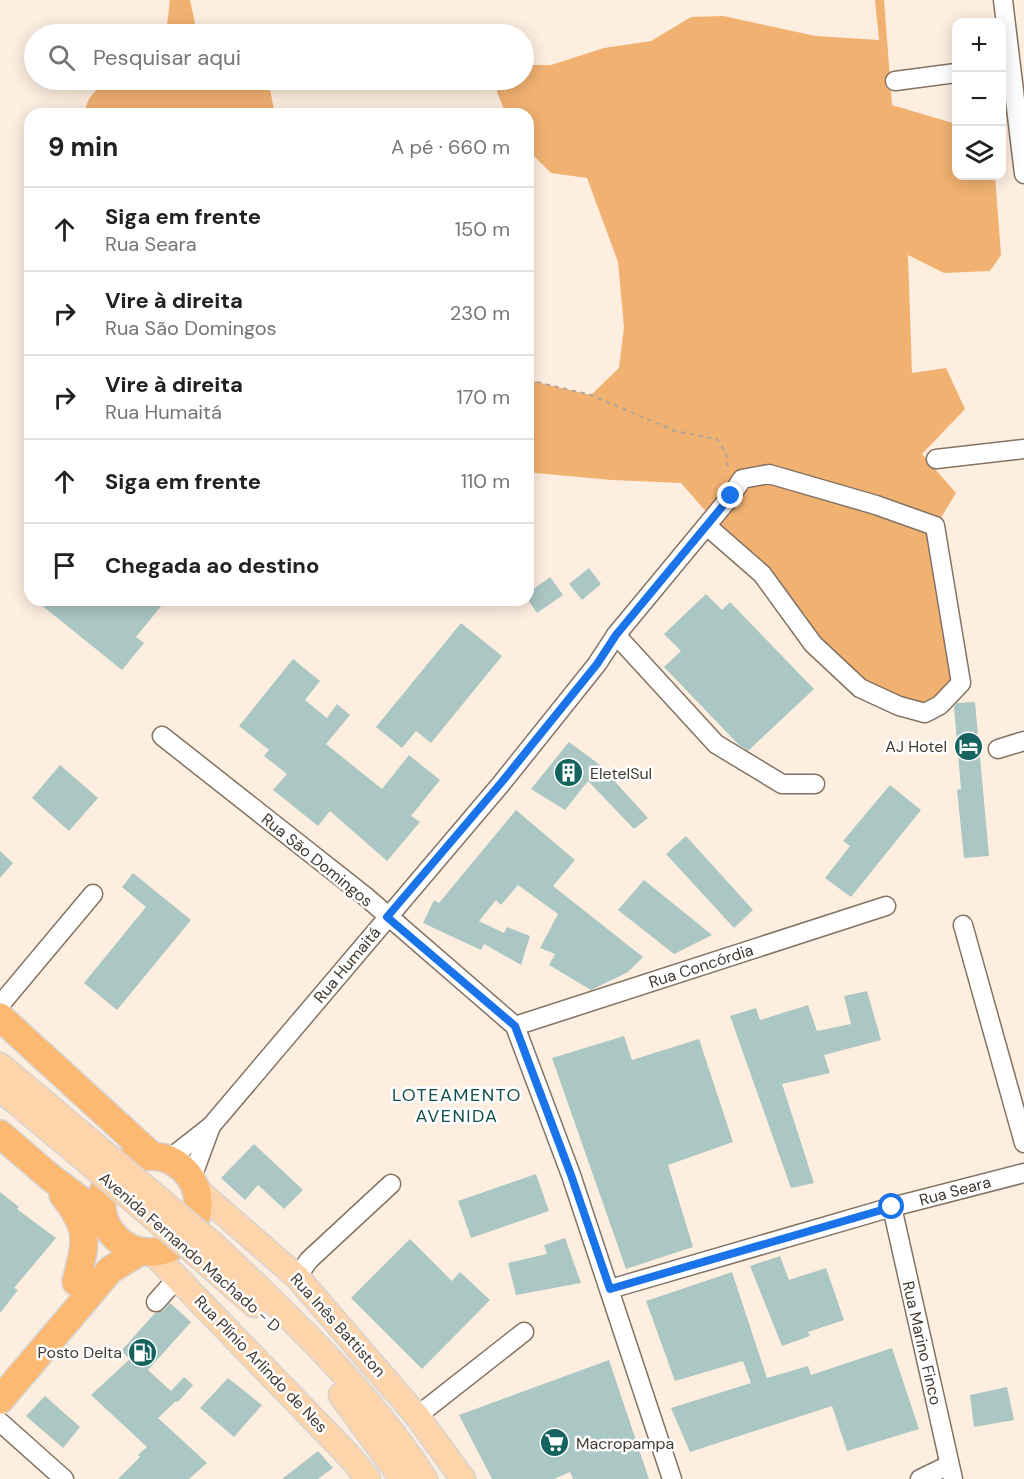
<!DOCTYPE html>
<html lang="pt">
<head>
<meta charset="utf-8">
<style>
	:root { --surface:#fff; --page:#f6f6f6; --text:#202124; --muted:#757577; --line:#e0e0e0 }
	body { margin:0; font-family:"DM Sans",sans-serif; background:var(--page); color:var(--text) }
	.controls { position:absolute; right:18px; top:18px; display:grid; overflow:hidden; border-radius:12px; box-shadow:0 3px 15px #0003 }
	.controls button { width:54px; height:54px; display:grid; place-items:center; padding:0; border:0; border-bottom:2px solid var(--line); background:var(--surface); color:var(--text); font:30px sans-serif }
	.stop { position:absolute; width:18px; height:18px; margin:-14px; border:4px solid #1a73e8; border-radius:50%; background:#fff }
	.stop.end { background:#1a73e8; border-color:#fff; box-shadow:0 2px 6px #0008 }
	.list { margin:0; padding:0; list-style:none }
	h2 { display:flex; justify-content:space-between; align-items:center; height:78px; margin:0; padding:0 24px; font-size:26px }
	h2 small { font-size:20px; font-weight:400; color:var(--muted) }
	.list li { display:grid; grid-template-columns:39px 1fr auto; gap:18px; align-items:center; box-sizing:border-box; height:84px; padding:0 24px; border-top:2px solid var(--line) }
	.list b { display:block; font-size:22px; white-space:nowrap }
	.list p { margin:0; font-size:20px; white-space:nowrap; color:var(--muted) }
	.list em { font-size:20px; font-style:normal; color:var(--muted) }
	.icon { flex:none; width:33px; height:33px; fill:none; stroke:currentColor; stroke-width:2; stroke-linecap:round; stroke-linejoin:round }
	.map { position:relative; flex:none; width:1024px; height:1479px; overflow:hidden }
	.search { position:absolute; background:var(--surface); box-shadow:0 3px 15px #0003; left:24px; top:24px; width:510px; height:66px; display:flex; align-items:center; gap:15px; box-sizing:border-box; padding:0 21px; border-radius:33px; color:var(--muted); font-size:22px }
	.panel { position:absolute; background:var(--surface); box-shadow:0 3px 15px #0003; left:24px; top:108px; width:510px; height:498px; border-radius:18px }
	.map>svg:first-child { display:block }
	.green { fill:#f1b171 }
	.building { fill:#aac7c4 }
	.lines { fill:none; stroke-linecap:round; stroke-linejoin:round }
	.minor-casing { stroke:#847363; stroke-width:21 }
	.major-casing { stroke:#d5d4d2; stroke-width:27 }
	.highway-casing { stroke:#d5d4d2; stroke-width:30 }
	.path { stroke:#b1a59a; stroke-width:2; stroke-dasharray:4.5 4.5; stroke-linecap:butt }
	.minor { stroke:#fff; stroke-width:18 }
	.major { stroke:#fed4aa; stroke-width:24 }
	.highway { stroke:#fdb871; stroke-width:27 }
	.major-bridge-casing { stroke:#d5d4d2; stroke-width:27; stroke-linecap:butt }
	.major-bridge { stroke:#fed4aa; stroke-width:24 }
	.route { stroke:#1a73e8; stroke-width:8 }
	.labels { text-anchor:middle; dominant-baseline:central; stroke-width:5; stroke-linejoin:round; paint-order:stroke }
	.poi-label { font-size:16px; fill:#413a33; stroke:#fff; text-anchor:end }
	.street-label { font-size:16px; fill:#413a33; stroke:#fff }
	.neighbourhood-label { font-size:18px; letter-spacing:1.5px; fill:#124f4b; stroke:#fff }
</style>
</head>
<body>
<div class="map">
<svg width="1024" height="1479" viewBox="0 0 1024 1479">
	<rect width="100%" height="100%" fill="#feeee0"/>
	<g class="green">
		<polygon points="170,0 190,0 197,33 201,34 166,34"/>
		<polygon points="875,0 884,0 892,105 956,124 956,176 995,176 1001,255 990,271 944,273 908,255 912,373 946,368 965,409 922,454 956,493 936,526 961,683 925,713 860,688 681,483 612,480 535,473 528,469 528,380 591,395 619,368 624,327 618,262 587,178 551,173 528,150 528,114 506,114 497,92 500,80 524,80 524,65 551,65 604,48 651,41 691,17 723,16 816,36 879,40"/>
		<polygon points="104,80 268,80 275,114 83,114 89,99"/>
	</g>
	<g class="building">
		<polygon points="589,568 601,584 582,600 569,584"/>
		<polygon points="550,577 563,595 537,613 528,600 528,593"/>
		<polygon points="706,594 722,610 730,602 814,689 748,751 738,744 664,667 681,651 664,634"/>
		<polygon points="35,600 166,600 136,637 144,643 122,670"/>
		<polygon points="461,623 502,656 431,743 416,731 402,748 376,727"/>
		<polygon points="293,659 320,681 305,700 327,718 337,704 350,715 326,744 382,789 409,755 440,780 411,816 420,822 387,861 330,811 318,826 273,790 287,774 264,756 269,750 239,726"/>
		<polygon points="975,702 989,856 964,858 957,790 961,789 954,707 957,703"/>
		<polygon points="569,742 600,765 648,818 634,829 588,781 565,810 531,789"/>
		<polygon points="60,765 98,798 69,831 32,798"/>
		<polygon points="890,785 921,810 851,897 825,878 850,846 843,841"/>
		<polygon points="516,810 575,860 553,886 643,957 628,972 591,990 549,965 555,954 540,948 558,914 518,885 501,905 496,900 479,921 504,933 507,927 530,936 521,965 484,944 481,950 423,923 434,900 439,903"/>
		<polygon points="686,836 753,910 734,928 666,854"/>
		<polygon points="0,851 13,863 0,878"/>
		<polygon points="133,873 191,920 117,1010 84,983 146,907 122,887"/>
		<polygon points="644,880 712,935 674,954 618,910"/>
		<polygon points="867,991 881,1040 824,1055 830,1073 782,1084 814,1183 791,1188 730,1016 756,1008 760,1020 808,1005 817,1031 851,1024 844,996"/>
		<polygon points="624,1036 632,1060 699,1039 733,1142 668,1165 693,1247 626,1269 552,1058"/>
		<polygon points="254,1144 303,1190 284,1209 258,1185 245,1200 221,1178"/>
		<polygon points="536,1174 549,1211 471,1238 458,1201"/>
		<polygon points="0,1192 19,1207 17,1209 56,1238 14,1288 18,1290 0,1313"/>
		<polygon points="565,1238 581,1283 516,1295 508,1263 547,1254 544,1245"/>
		<polygon points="410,1239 452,1281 460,1272 490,1300 422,1369 351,1298"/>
		<polygon points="780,1256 789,1280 826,1268 844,1320 808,1332 810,1336 782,1346 750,1266"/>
		<polygon points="732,1272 767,1378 808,1366 811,1375 892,1348 919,1429 847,1451 832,1406 690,1452 671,1408 751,1383 743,1361 675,1381 646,1301"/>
		<polygon points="170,1303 191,1322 148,1370 171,1391 184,1377 193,1385 178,1402 176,1401 158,1418 207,1463 189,1479 118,1479 140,1457 138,1455 147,1447 91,1395 130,1359 121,1351 155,1313 164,1310"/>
		<polygon points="609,1360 649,1479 573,1479 570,1472 554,1479 492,1479 459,1415"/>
		<polygon points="228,1378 262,1405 234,1437 200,1408"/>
		<polygon points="1007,1387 1014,1420 974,1427 970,1395"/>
		<polygon points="45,1396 80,1427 63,1448 26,1416"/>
		<polygon points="318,1451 333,1468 318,1479 282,1479"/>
	</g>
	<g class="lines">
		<defs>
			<g id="minor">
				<polyline points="1003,0 1024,174"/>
				<polyline points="895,81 956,73"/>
				<polyline points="936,459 1024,449"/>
				<polyline points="616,635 716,744 782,784 815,784"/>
				<polyline points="162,736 365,896 515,1026 571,1175 672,1479"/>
				<polyline points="998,749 1024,741"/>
				<polyline points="963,925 1024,1143"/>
				<polyline points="0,1005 93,894"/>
				<polyline points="515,1026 886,906"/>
				<polyline points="169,1159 211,1126 501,784 597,664 616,635 731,496 742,479 769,474 876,505 935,526 961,683 940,705 925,713 899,706 860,688 813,644 762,574 707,526"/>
				<polyline points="191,1180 211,1126"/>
				<polyline points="892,1207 953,1479"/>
				<polyline points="297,1277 309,1260 391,1184"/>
				<polyline points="610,1289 892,1207 1024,1173"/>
				<polyline points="156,1302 178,1277"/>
				<polyline points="417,1416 524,1332"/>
				<polyline points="0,1422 64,1479"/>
				<polyline points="920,1479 949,1465"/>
			</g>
			<g id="major">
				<polyline points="0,1065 102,1151"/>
				<polyline points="0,1089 90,1164"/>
				<polyline points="195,1188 297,1277 417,1416 463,1479"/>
				<path d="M214 1245C290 1317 368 1390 425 1479"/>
				<polyline points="151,1251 351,1458 368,1479"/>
				<polyline points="202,1259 254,1305"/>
				<polyline points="341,1395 402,1479"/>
			</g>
			<g id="highway">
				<polyline points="0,1017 152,1156"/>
				<polyline points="0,1134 50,1177 103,1217"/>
				<circle cx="150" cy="1204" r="48"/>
				<path d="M63 1195C91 1230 86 1241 76 1282"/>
				<polyline points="0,1400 110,1270 141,1251"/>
			</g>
		</defs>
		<use href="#minor" class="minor-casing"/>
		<use href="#major" class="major-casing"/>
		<use href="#highway" class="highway-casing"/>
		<polyline class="path" points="528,380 591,395 675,431 717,439 726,453 728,472"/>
		<use href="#minor" class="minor"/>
		<use href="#major" class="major"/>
		<use href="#highway" class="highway"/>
		<defs>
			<g id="major-bridge">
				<polyline points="102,1151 214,1245"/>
				<polyline points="90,1164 202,1259"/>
			</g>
		</defs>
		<use href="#major-bridge" class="major-bridge-casing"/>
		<use href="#major-bridge" class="major-bridge"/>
	</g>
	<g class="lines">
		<polyline class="route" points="731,496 616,635 597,664 501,783 387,917 515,1026 571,1175 610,1289 892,1207"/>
	</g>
	<defs>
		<symbol id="hotel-disc" viewBox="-11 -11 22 22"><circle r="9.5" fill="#15635e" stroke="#fff"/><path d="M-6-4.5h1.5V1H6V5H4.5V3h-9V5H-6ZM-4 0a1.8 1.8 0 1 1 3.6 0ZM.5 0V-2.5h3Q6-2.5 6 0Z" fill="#fff"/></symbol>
		<symbol id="building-disc" viewBox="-11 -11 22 22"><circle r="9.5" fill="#15635e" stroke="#fff"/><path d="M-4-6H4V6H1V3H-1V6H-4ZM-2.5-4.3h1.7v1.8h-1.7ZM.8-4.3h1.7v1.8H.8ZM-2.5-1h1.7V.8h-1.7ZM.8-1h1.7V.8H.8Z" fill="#fff"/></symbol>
		<symbol id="fuel-disc" viewBox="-11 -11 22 22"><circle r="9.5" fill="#15635e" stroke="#fff"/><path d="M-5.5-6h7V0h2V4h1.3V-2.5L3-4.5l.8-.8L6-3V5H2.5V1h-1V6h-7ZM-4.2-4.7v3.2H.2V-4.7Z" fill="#fff"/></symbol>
		<symbol id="supermarket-disc" viewBox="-11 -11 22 22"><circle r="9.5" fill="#15635e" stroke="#fff"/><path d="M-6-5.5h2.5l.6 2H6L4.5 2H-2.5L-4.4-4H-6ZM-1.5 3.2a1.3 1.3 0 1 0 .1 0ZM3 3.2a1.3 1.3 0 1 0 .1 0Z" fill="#fff"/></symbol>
	</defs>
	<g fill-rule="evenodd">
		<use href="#hotel-disc" x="952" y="730" width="33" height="33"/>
		<use href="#building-disc" x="552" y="756" width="33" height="33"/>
		<use href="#fuel-disc" x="126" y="1336" width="33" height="33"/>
		<use href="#supermarket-disc" x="538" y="1426" width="33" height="33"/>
	</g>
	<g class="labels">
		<g class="poi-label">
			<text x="947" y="746">AJ Hotel</text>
			<text x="590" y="773" text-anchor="start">EletelSul</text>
			<text x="122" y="1352">Posto Delta</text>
			<text x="576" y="1443" text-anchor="start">Macropampa</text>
		</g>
		<g class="street-label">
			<text transform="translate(317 860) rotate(39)">Rua São Domingos</text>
			<text transform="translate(347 965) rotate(-50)">Rua Humaitá</text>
			<text transform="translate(701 966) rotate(-18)">Rua Concórdia</text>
			<text transform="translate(955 1191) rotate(-15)">Rua Seara</text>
			<text transform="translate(190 1252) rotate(41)">Avenida Fernando Machado - D</text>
			<text transform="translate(338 1325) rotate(48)">Rua Inês Battiston</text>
			<text transform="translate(922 1343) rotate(77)">Rua Marino Finco</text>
			<text transform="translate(261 1364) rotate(46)">Rua Plínio Arlindo de Nes</text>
		</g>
		<g class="neighbourhood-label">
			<text x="457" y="1095">LOTEAMENTO<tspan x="457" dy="21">AVENIDA</tspan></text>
		</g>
	</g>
</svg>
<div class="controls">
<button>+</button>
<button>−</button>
<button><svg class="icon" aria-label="layers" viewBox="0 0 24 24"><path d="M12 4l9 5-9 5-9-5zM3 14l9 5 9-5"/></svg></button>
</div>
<div class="stop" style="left:892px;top:1207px"></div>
<div class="stop end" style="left:731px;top:496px"></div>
<div class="search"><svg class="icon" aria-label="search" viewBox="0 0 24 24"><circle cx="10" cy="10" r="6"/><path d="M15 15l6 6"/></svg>Pesquisar aqui</div>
<section class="panel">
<h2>9 min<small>A pé · 660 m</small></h2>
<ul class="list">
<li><svg class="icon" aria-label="ahead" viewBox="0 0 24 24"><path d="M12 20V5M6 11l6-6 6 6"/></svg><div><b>Siga em frente</b><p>Rua Seara</p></div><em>150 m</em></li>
<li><svg class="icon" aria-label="right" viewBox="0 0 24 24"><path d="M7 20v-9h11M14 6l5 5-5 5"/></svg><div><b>Vire à direita</b><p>Rua São Domingos</p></div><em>230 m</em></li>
<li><svg class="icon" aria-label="right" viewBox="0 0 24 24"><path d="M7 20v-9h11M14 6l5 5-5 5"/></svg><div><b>Vire à direita</b><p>Rua Humaitá</p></div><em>170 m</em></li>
<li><svg class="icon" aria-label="ahead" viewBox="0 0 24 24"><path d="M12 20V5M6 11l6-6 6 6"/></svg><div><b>Siga em frente</b></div><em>110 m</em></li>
<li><svg class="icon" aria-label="arrive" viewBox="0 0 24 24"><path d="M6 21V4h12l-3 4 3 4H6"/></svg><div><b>Chegada ao destino</b></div></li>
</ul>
</section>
</div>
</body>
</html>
